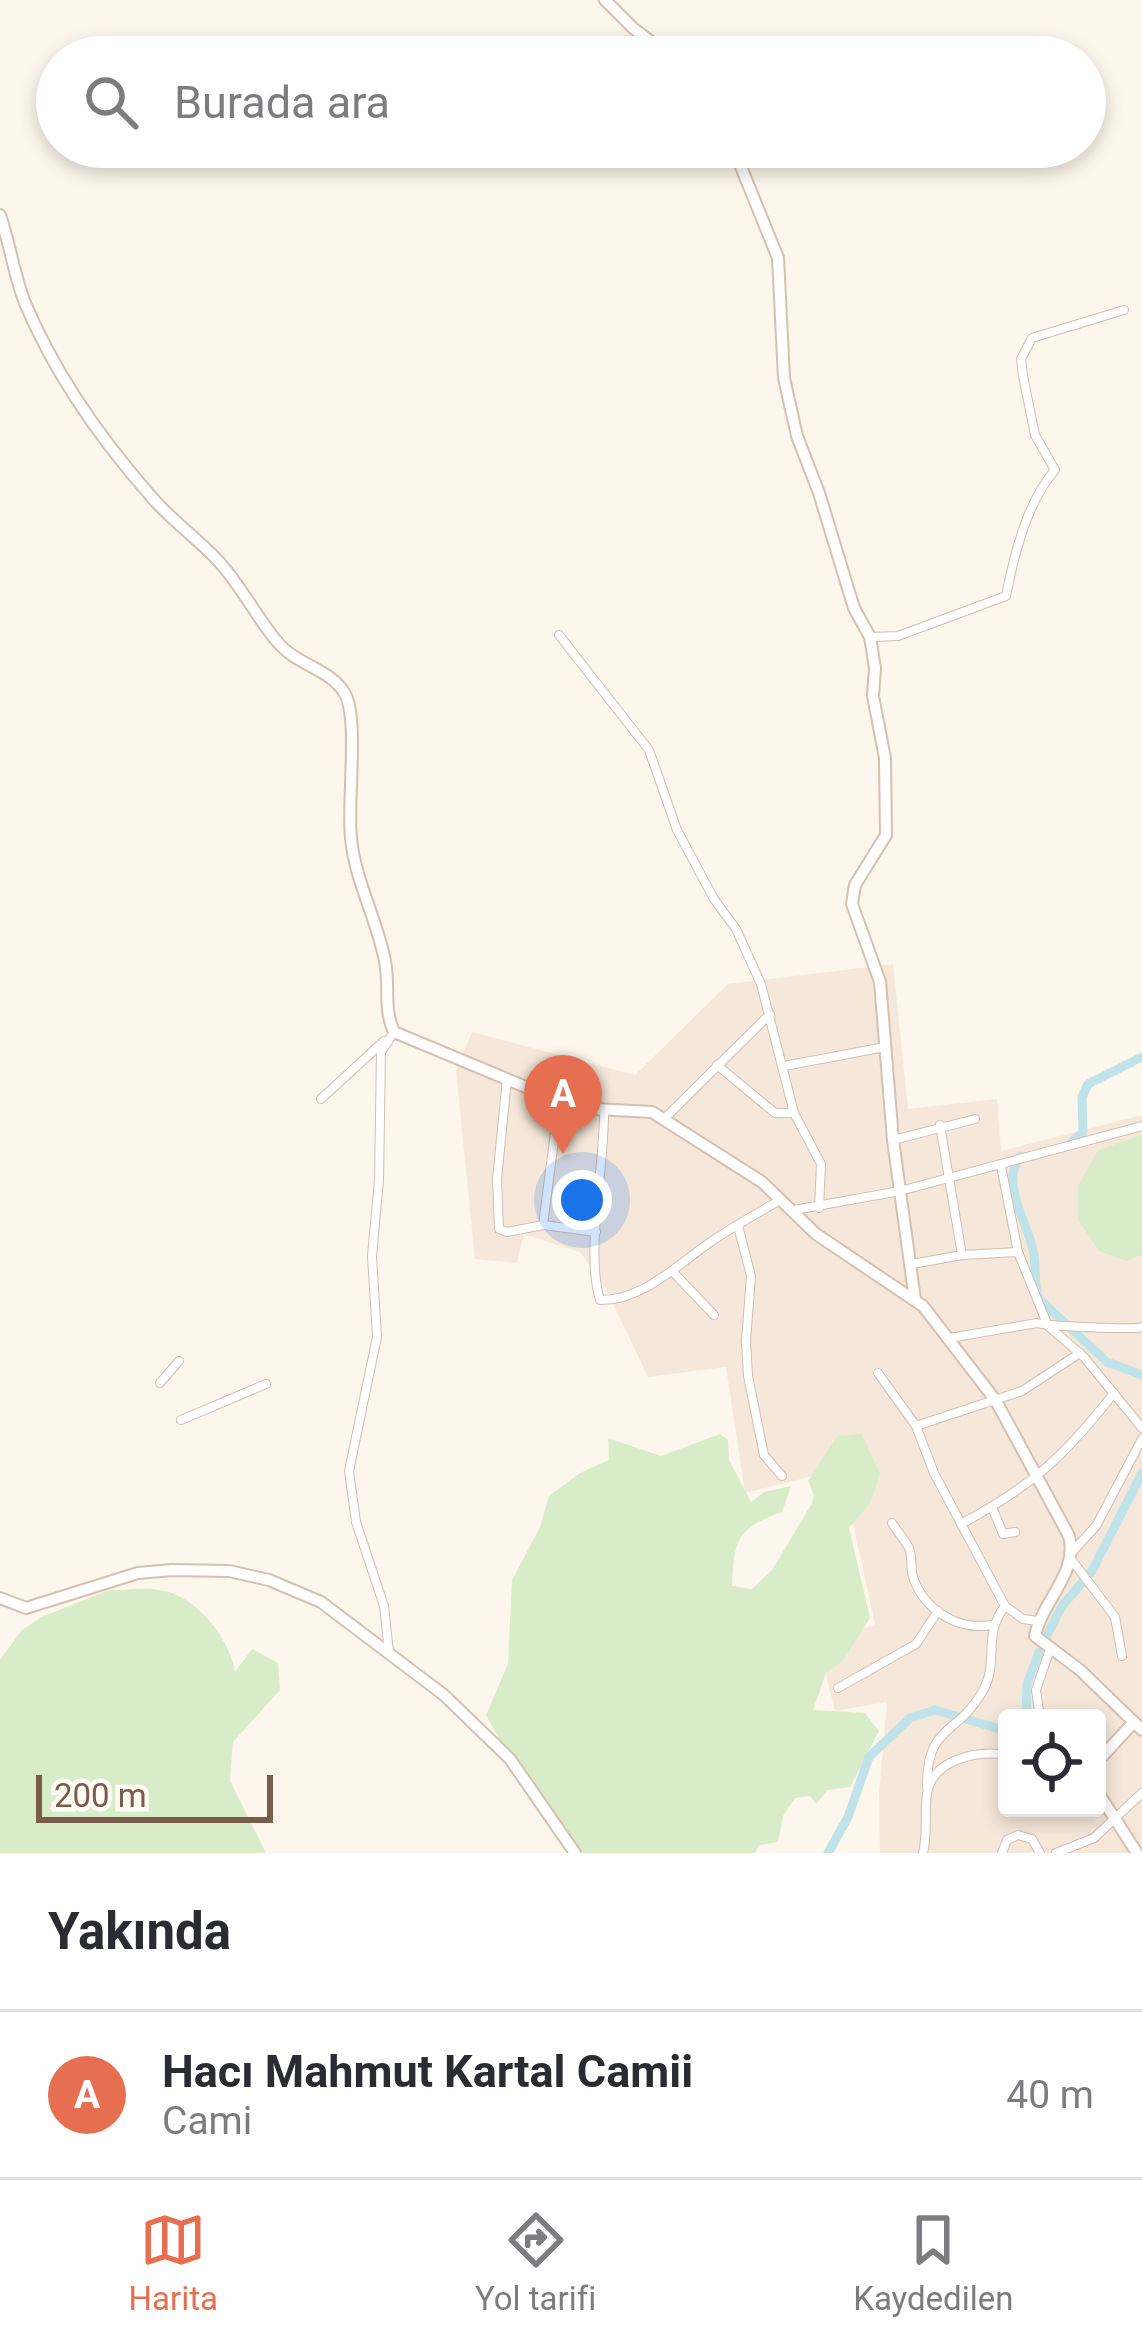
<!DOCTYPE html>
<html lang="tr">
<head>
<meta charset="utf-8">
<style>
	:root { --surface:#fff; --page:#f2f2f3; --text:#2b2b33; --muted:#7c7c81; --line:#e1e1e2; --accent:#e76f51 }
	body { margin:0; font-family:Roboto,sans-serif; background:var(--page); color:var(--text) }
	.controls { position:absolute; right:36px; bottom:36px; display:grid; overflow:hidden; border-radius:12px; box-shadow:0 6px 18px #0003 }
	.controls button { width:108px; height:108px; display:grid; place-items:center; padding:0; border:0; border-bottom:3px solid var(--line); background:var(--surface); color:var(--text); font:60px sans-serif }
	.scale { position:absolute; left:36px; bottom:30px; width:237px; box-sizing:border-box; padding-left:12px; border:6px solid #7a5c4d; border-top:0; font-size:33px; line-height:42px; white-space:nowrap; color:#7a5c4d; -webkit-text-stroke:9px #fffaf3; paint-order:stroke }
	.you { position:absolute; left:582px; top:1200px; width:42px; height:42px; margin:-30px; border:9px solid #fff; border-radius:50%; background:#1a73e8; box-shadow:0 0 0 18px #1a73e833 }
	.badge { display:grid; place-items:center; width:78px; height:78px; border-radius:50%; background:var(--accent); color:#fff; font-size:39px; font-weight:700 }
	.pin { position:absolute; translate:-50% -99px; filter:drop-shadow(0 3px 6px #0008) }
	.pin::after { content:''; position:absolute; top:63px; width:42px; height:36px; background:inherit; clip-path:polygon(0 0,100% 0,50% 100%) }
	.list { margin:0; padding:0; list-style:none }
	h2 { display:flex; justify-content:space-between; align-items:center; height:156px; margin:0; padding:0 48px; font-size:51px }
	h2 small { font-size:39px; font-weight:400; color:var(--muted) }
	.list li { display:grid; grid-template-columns:78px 1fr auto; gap:36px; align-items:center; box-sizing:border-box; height:168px; padding:0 48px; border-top:3px solid var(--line) }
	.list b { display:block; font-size:45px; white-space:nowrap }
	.list p { margin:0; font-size:39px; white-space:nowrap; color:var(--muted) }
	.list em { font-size:39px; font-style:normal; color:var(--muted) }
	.icon { flex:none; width:66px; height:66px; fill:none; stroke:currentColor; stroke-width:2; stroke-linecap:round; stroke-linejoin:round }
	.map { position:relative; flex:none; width:1142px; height:1853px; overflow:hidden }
	.search { position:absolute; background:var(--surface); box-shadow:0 6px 18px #0003; left:36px; right:36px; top:36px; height:132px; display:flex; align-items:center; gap:30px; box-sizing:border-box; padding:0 42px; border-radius:66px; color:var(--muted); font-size:45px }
	.sheet { height:324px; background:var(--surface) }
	nav { display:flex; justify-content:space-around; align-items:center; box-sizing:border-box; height:168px; border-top:3px solid var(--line); background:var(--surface); font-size:33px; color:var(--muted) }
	nav a { display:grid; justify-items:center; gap:6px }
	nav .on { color:var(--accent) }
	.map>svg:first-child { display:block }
	.residential { fill:#f5e8da; fill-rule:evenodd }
	.green { fill:#d8ecc9 }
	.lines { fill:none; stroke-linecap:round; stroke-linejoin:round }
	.canal { stroke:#bfe3e8; stroke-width:9 }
	.street-casing { stroke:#d1beb0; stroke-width:10 }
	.secondary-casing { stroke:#d6c0b0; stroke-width:14 }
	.street { stroke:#fff; stroke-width:8 }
	.secondary { stroke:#fff; stroke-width:10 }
</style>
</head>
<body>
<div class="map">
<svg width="1142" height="1853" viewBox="0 0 1142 1853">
	<rect width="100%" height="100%" fill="#fdf6ec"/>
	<path class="residential" d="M893 964 908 1109 997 1099 1001 1151 1142 1115V1853H880L879 1794 887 1702 835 1711 819 1648 875 1624 841 1469 745 1493 726 1367 648 1377 606 1289 580 1252 524 1234 517 1263 475 1259 456 1071 472 1032 635 1075 728 984ZM1007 1718H1097V1808H1007Z"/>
	<g class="green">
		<polygon points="1142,1135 1142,1255 1126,1261 1099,1251 1078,1220 1078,1186 1098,1150"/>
		<path d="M720 1434 728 1440 729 1460 751 1502 764 1492 791 1486 782 1512C737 1528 734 1540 732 1586L752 1589 772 1570 812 1503 814 1495 808 1481 837 1436 862 1434 880 1474 871 1502 849 1528 870 1618 842 1662 826 1673 813 1710 865 1713 879 1731 850 1787 828 1790 816 1804 810 1796 795 1798 783 1816 778 1842 759 1845 755 1853H583L503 1746 486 1715 508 1664 512 1580 540 1527 549 1496 580 1473 609 1460 608 1438 661 1456Z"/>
		<path d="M110 1590C126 1590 144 1587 160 1590 196 1595 230 1639 235 1672L252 1649 278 1663 280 1690 233 1742 230 1781 266 1853H0V1660L22 1630 41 1617Z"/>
	</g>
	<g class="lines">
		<g class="canal">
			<polyline points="1072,1142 1083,1132 1082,1097 1088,1084 1142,1057"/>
			<path d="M1021 1156C999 1182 1027 1221 1033 1250 1037 1267 1033 1283 1039 1299L1107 1362 1142 1375"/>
			<polyline points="1046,1637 1062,1606 1092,1571 1142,1473"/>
			<polyline points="1026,1718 1027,1684 1039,1652"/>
			<polyline points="828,1853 848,1817 869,1757 910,1718 935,1710 1007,1731"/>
		</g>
		<defs>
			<g id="street">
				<polyline points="559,635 649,750 677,830 714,899 736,929 761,984 794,1113 821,1164 819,1208"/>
				<path d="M870 637 898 636 1006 596C1014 555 1027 502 1055 470L1035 435 1023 376 1021 359 1032 338 1124 310"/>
				<polyline points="717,1065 775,1113 794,1113"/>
				<polyline points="784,1066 885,1047"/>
				<polyline points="507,1079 497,1179 499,1229 507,1232 543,1225 596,1232"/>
				<polyline points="321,1099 384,1041"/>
				<path d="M604 1110C605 1165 585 1251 600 1300 644 1301 681 1261 715 1239 736 1225 758 1213 780 1200"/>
				<polyline points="664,1119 770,1014"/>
				<polyline points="940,1125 962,1255"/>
				<polyline points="893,1140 975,1119"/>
				<polyline points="1001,1166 1018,1252"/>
				<polyline points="794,1210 900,1191 1142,1126"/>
				<polyline points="543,1225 559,1102"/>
				<polyline points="738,1226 751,1276 746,1341 748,1376 764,1455 782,1476"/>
				<polyline points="912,1264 962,1255 1018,1252 1048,1326 1084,1357 1142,1428"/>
				<polyline points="673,1272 714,1315"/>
				<path d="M950 1338 1037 1323C1046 1326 1134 1330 1142 1327"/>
				<polyline points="878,1373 916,1426"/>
				<polyline points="160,1383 179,1361"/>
				<polyline points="181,1420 266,1384"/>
				<polyline points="992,1507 1003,1534 1015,1532"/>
				<path d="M892 1523C897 1531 905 1540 909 1548 913 1557 910 1568 913 1577 924 1610 958 1631 991 1625"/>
				<path d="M961 1524C1033 1485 1063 1458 1114 1393"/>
				<polyline points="1073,1551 1096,1526 1142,1439"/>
				<polyline points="1071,1559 1115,1617 1122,1656"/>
				<polyline points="1038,1621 1023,1619 1005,1606 934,1473 916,1426 1022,1391 1080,1353"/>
				<polyline points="389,1653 384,1606 356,1522 349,1471 377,1337 372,1256 379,1180 381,1052 394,1032"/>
				<polyline points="838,1688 916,1644 938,1611"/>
				<polyline points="1040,1718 1036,1690 1050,1649"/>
				<path d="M927 1788C926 1725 956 1736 981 1694 1001 1662 981 1637 1005 1606"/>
				<path d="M923 1853C928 1833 924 1813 927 1794 932 1759 978 1750 1007 1755"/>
				<polyline points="1002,1853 1007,1840 1018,1835 1032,1839 1040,1853"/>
				<polyline points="1056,1853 1094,1838 1142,1793"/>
			</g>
			<g id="secondary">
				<polyline points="605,0 633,28 671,57"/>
				<polyline points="733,147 778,258 784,378 797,436 819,493 854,608 870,637 875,668 873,696 885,758 886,835 855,885 852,904 880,982 893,1140 915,1300"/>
				<path d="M0 215C10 244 14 275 25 303 54 372 100 438 149 494 170 520 199 539 221 564 243 589 258 620 280 645 298 665 332 670 345 694 359 719 347 803 351 838 355 881 377 919 385 961 390 987 383 1008 394 1032L576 1108 652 1112 762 1182 816 1234 923 1306 996 1401 1069 1536C1079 1573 1042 1601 1035 1636L1080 1670 1142 1730"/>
				<polyline points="0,1598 26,1608 138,1573 172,1570 229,1571 269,1580 321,1602 444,1695 510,1759 575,1853"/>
				<polyline points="1097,1762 1134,1722"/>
				<polyline points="1097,1791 1137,1853"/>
			</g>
		</defs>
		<use href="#street" class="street-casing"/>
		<use href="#secondary" class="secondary-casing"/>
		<use href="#street" class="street"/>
		<use href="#secondary" class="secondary"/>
	</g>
</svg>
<div class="controls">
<button><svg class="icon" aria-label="locate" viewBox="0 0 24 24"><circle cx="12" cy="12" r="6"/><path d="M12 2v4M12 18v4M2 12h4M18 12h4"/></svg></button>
</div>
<div class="scale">200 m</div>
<div class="you"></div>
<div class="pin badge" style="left:563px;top:1154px">A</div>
<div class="search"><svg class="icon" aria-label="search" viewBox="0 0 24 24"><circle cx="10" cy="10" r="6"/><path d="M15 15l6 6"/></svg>Burada ara</div>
</div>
<section class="sheet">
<h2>Yakında<small></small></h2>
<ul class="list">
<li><span class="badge">A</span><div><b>Hacı Mahmut Kartal Camii</b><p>Cami</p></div><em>40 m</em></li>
</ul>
</section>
<nav>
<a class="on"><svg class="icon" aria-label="map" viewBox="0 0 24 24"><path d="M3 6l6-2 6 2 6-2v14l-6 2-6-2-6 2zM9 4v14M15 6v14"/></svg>Harita</a>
<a><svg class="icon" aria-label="directions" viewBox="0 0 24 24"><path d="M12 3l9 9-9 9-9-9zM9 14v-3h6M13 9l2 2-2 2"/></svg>Yol tarifi</a>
<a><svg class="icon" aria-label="saved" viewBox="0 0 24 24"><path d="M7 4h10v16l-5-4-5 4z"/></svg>Kaydedilen</a>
</nav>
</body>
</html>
